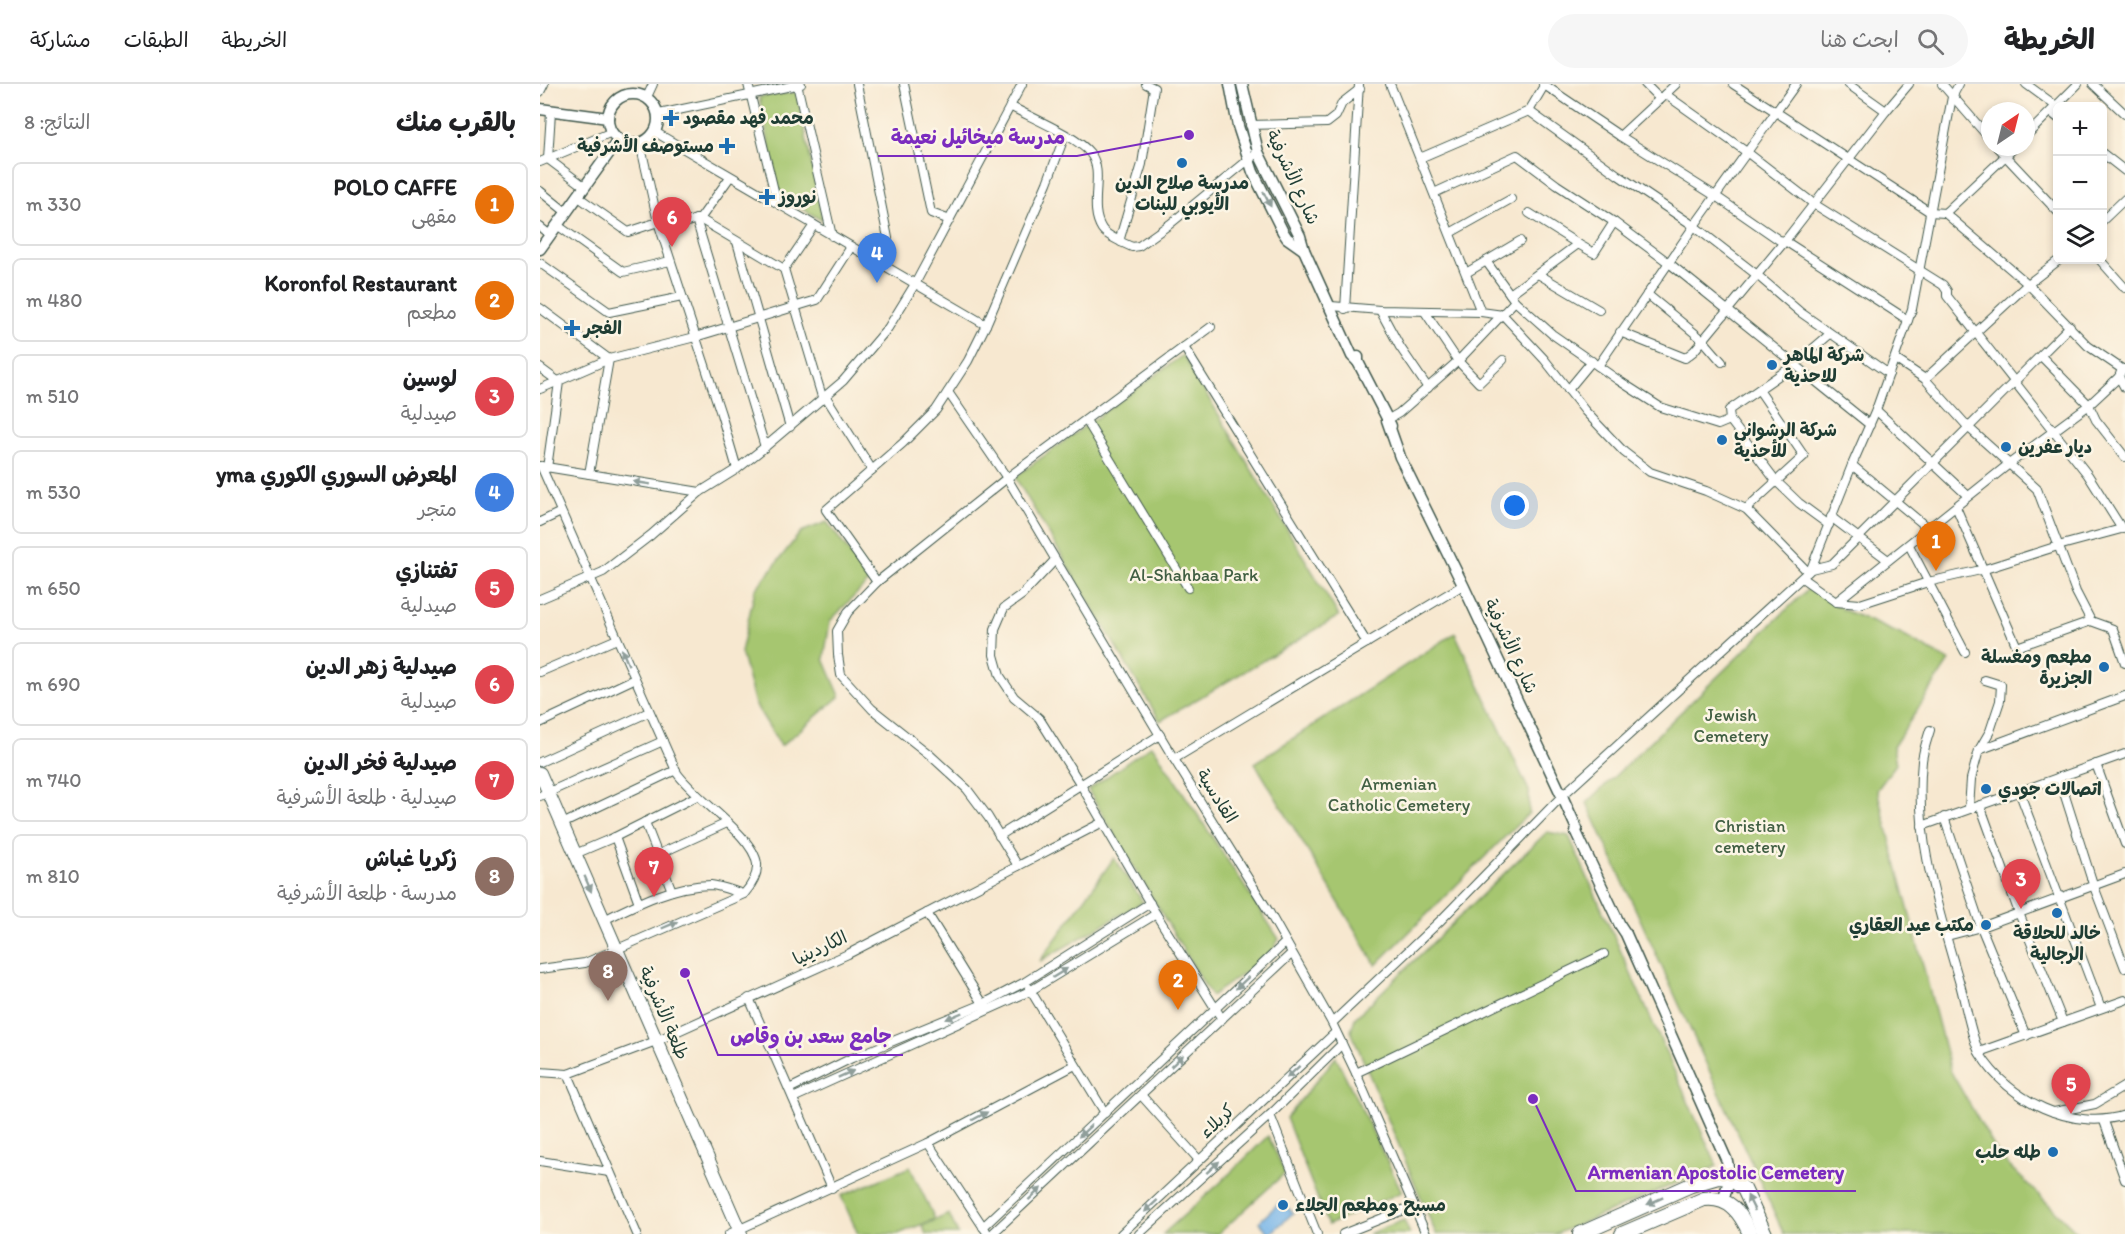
<!DOCTYPE html>
<html lang="ar">
<head>
<meta charset="utf-8">
<style>
	:root { --surface:#fff; --page:#f6f6f6; --text:#202124; --muted:#757577; --line:#e0e0e0; --accent:#db2777 }
	body { margin:0; font-family:Itim,"Playpen Sans Arabic",sans-serif; background:var(--page); color:var(--text); direction:rtl }
	.controls { position:absolute; right:18px; top:18px; display:grid; overflow:hidden; border-radius:9px; box-shadow:0 3px 9px #0003 }
	.controls button { width:54px; height:54px; display:grid; place-items:center; padding:0; border:0; border-bottom:2px solid var(--line); background:var(--surface); color:var(--text); font:30px sans-serif }
	.compass { position:absolute; left:1441px; top:18px; width:54px; height:54px; border-radius:50%; background:var(--surface); box-shadow:0 3px 9px #0003; rotate:35deg }
	.you { position:absolute; left:975px; top:422px; width:21px; height:21px; margin:-15px; border:4px solid #fff; border-radius:50%; background:#1a73e8; box-shadow:0 0 0 9px #1a73e833 }
	.badge { display:grid; place-items:center; width:39px; height:39px; border-radius:50%; background:var(--accent); color:#fff; font-size:20px; font-weight:700 }
	.pin { position:absolute; translate:-50% -50px; filter:drop-shadow(0 2px 3px #0008) }
	.pin::after { content:''; position:absolute; top:32px; width:21px; height:18px; background:inherit; clip-path:polygon(0 0,100% 0,50% 100%) }
	.list { margin:0; padding:0; list-style:none }
	h2 { display:flex; justify-content:space-between; align-items:center; height:78px; margin:0; padding:0 24px; font-size:26px }
	h2 small { font-size:20px; font-weight:400; color:var(--muted) }
	.list li { display:grid; grid-template-columns:39px 1fr auto; gap:18px; align-items:center; box-sizing:border-box; height:84px; margin:0 12px 12px; padding:0 12px; border:2px solid var(--line); border-radius:9px }
	.list b { display:block; font-size:22px; white-space:nowrap }
	.list p { margin:0; font-size:20px; white-space:nowrap; color:var(--muted) }
	.list em { font-size:20px; font-style:normal; color:var(--muted) }
	.icon { flex:none; width:33px; height:33px; fill:none; stroke:currentColor; stroke-width:2; stroke-linecap:round; stroke-linejoin:round }
	.map { position:relative; flex:none; width:1585px; height:1150px; overflow:hidden; direction:ltr }
	header { display:flex; align-items:center; gap:36px; box-sizing:border-box; height:84px; padding:0 30px; background:var(--surface); border-bottom:2px solid var(--line) }
	header strong { font-size:28px }
	nav { display:flex; gap:33px; margin-inline-start:auto; font-size:21px }
	.search { width:420px; height:54px; background:var(--page); display:flex; align-items:center; gap:15px; box-sizing:border-box; padding:0 21px; border-radius:33px; color:var(--muted); font-size:22px }
	main { display:flex }
	aside { flex:1; background:var(--surface) }
	.map>svg:first-child { display:block }
	.green { fill:#a6c66f; stroke:#628252; stroke-width:1.5 }
	.water { fill:#75b4e9; stroke:#4a788e; stroke-width:1.5 }
	.lines { fill:none; stroke-linecap:round; stroke-linejoin:round }
	.minor-casing { stroke:#3f574b; stroke-width:10 }
	.tertiary-casing { stroke:#3f574b; stroke-width:13 }
	.secondary-casing { stroke:#3f574b; stroke-width:14 }
	.primary-casing { stroke:#3f574b; stroke-width:16 }
	.minor { stroke:#fff; stroke-width:8 }
	.tertiary { stroke:#fff; stroke-width:10 }
	.secondary { stroke:#fff; stroke-width:12 }
	.primary { stroke:#fff; stroke-width:14 }
	.oneway { fill:#8f9e9a }
	.poi-dot { fill:#1f6fb2; stroke:#fcf5e5; stroke-width:2 }
	.labels { text-anchor:middle; dominant-baseline:central; stroke-width:5; stroke-linejoin:round; paint-order:stroke }
	.poi-label { font-size:18px; font-weight:bold; fill:#1f3d34; stroke:#fcf5e5; text-anchor:start }
	.street-label { font-size:18px; fill:#1f3d34; stroke:#fcf5e5 }
	.park-label { font-size:18px; fill:#415f43; stroke:#fcf5e5 }
	.leader { fill:none; stroke:#7b2cbf; stroke-width:2 }
	.callout-dot { fill:#7b2cbf; stroke:#fcf5e5; stroke-width:2 }
	.callout-label { font-size:20px; text-anchor:middle; font-weight:bold; fill:#7b2cbf; stroke:#fcf5e5; stroke-width:5; stroke-linejoin:round; paint-order:stroke }
</style>
</head>
<body>
<header>
<strong>الخريطة</strong>
<div class="search"><svg class="icon" aria-label="search" viewBox="0 0 24 24"><circle cx="10" cy="10" r="6"/><path d="M15 15l6 6"/></svg>ابحث هنا</div>
<nav><a>الخريطة</a><a>الطبقات</a><a>مشاركة</a></nav>
</header>
<main>
<div class="map">
<svg width="1585" height="1150" viewBox="0 0 1585 1150">
	<rect width="100%" height="100%" fill="#fcf5e5"/>
	<filter id="ink" filterUnits="userSpaceOnUse"><feTurbulence type="fractalNoise" baseFrequency=".0167" numOctaves="2"/><feDisplacementMap in="SourceGraphic" scale="12" xChannelSelector="R" yChannelSelector="G"/><feConvolveMatrix kernelMatrix="1 2 1 2 8 2 1 2 1" color-interpolation-filters="sRGB"/></filter>
	<filter id="wash" filterUnits="userSpaceOnUse"><feTurbulence type="fractalNoise" baseFrequency=".008" numOctaves="4" result="noise"/><feDisplacementMap in="SourceGraphic" scale="24" xChannelSelector="R" yChannelSelector="G"/><feGaussianBlur stdDeviation="1.35" result="paint"/><feColorMatrix in="noise" values="0 0 0 0 0 0 0 0 0 0 0 0 0 0 0 0 0 1.4 0 .05"/><feComposite in="paint" operator="in"/></filter>
	<g filter="url(#wash)">
		<rect width="100%" height="100%" fill="#f7e8d0"/>
		<g class="green">
			<polygon points="257,8 283,137 240,112 219,13"/>
			<polygon points="643,271 799,532 620,637 475,393"/>
			<polygon points="287,438 330,496 290,537 284,575 300,612 241,662 215,620 201,568 215,506 261,448"/>
			<polygon points="1270,503 1304,526 1362,551 1409,577 1353,663 1356,680 1337,706 1411,988 1460,1073 1539,1150 1244,1150 1047,719"/>
			<polygon points="915,549 989,707 989,729 836,881 715,679"/>
			<polygon points="612,661 739,855 731,870 671,912 548,706"/>
			<polygon points="1007,748 1029,752 1177,1082 1016,1150 896,1150 811,947 815,934"/>
			<polygon points="574,774 603,818 500,877"/>
			<polygon points="796,973 862,1108 788,1141 746,1034"/>
			<polygon points="728,1052 745,1089 678,1150 623,1150 680,1099"/>
			<polygon points="370,1083 395,1135 358,1150 318,1150 301,1112"/>
			<polygon points="409,1130 418,1150 386,1150 382,1142"/>
			<polygon points="864,1136 870,1150 828,1150"/>
		</g>
		<polygon class="water" points="741,1117 753,1129 730,1150 719,1138"/>
	</g>
	<g filter="url(#ink)">
		<g class="lines">
			<defs>
				<g id="minor">
					<polyline points="208,0 237,119"/>
					<polyline points="257,0 292,152"/>
					<polyline points="317,0 348,154 334,176"/>
					<polyline points="364,0 391,129 410,136"/>
					<polyline points="606,0 614,4 602,80 580,154 581,158 592,163 599,162 630,140 718,68"/>
					<polyline points="850,0 941,228"/>
					<polyline points="1003,0 1080,52 1177,113 1239,156 1245,157 1368,236"/>
					<polyline points="1105,0 1120,15"/>
					<polyline points="1193,0 1390,128 1405,129 1475,63"/>
					<polyline points="1308,0 1346,27"/>
					<polyline points="1402,0 1450,55"/>
					<polyline points="1486,0 1516,22 1513,30 1518,34"/>
					<polyline points="1553,0 1585,30"/>
					<polyline points="0,8 4,0"/>
					<polyline points="1125,10 1208,69 1274,120 1403,201 1407,207 1407,212 1548,391 1582,445"/>
					<polyline points="107,13 113,0"/>
					<path d="M470 22C490 33 538 53 550 69 566 89 547 122 562 145 566 151 576 155 581 158"/>
					<polyline points="989,27 1078,91 1154,142 1217,191 1260,228 1349,290"/>
					<polyline points="11,28 8,75 44,102"/>
					<polyline points="119,30 261,0"/>
					<polyline points="710,41 787,39 796,32 802,19 820,5"/>
					<polyline points="115,48 446,241"/>
					<polyline points="1080,52 1136,0"/>
					<polyline points="1486,52 1538,0"/>
					<polyline points="100,59 118,138 181,330 197,385"/>
					<polyline points="1457,63 1518,128"/>
					<polyline points="1562,69 1585,87"/>
					<polyline points="880,74 989,27 1005,0"/>
					<polyline points="0,78 72,48"/>
					<polyline points="0,107 26,128"/>
					<polyline points="894,109 977,71 1017,101 1074,138 1129,179 1330,341"/>
					<polyline points="37,112 88,148 118,138"/>
					<polyline points="989,129 1038,160"/>
					<polyline points="1405,129 1488,200 1548,262 1582,285"/>
					<polyline points="156,135 225,363"/>
					<polyline points="160,135 244,185 274,141"/>
					<polyline points="1562,137 1585,115"/>
					<polyline points="17,141 83,188 130,177"/>
					<polyline points="0,143 10,151"/>
					<polyline points="122,147 156,135 160,135 190,93"/>
					<polyline points="910,149 971,115"/>
					<polyline points="197,158 250,343"/>
					<polyline points="1560,176 1585,204"/>
					<polyline points="946,177 975,217 1012,250 1078,296 1120,323 1178,341 1190,336 1236,397 1259,419 1289,441"/>
					<polyline points="0,179 69,228 142,213"/>
					<polyline points="244,185 283,316"/>
					<polyline points="926,189 980,157"/>
					<polyline points="998,190 1059,226"/>
					<polyline points="970,210 1038,160 1054,169 1074,138"/>
					<polyline points="1107,210 1163,256 1182,278"/>
					<polyline points="791,222 840,226 941,228 963,231 1004,275 1045,327 1084,368 1110,388 1166,407 1206,425 1268,488"/>
					<polyline points="0,224 69,275 49,390"/>
					<polyline points="805,225 819,0"/>
					<polyline points="840,226 860,263 888,304"/>
					<polyline points="885,228 918,277 939,299 963,276"/>
					<polyline points="1080,248 1145,274 1154,267 1245,157 1346,27 1369,0"/>
					<polyline points="644,263 827,559"/>
					<polyline points="1501,272 1549,321 1556,336 1585,373"/>
					<polyline points="1355,275 1385,295 1429,344 1497,405 1536,508 1551,537 1573,545 1585,579"/>
					<polyline points="1058,282 1154,142 1256,0"/>
					<polyline points="0,284 19,298 7,384"/>
					<polyline points="1579,293 1585,304"/>
					<polyline points="1385,295 1488,200 1519,176"/>
					<polyline points="0,305 69,275 155,253 277,216 311,163"/>
					<polyline points="1028,306 1052,277"/>
					<polyline points="408,308 467,394 634,675 729,828 792,939 816,989 886,1150"/>
					<polyline points="286,313 332,386"/>
					<polyline points="1336,326 1428,412"/>
					<polyline points="546,336 648,504"/>
					<polyline points="847,336 859,329 918,277 975,217"/>
					<polyline points="1190,336 1189,326 1254,281 1290,250"/>
					<polyline points="1312,381 1389,445"/>
					<polyline points="0,382 160,408"/>
					<polyline points="1416,423 1477,563 1551,537"/>
					<polyline points="1206,425 1264,372 1219,306"/>
					<polyline points="1291,433 1348,476"/>
					<polyline points="0,438 21,428"/>
					<polyline points="1369,461 1425,568"/>
					<polyline points="515,476 482,511 464,524 455,545 454,571 460,592 474,613 499,634 541,701 616,830 682,935"/>
					<polyline points="1271,485 1292,480 1530,242"/>
					<polyline points="1262,494 1296,518 1469,380 1549,321 1579,293 1582,285 1585,285"/>
					<polyline points="337,498 286,426 363,359 396,326 428,277 446,241 507,99 525,51"/>
					<polyline points="0,515 63,488 111,451 160,408 197,385 225,363 303,297 348,244 375,200 482,0"/>
					<polyline points="1296,518 1320,520 1388,498 1445,485 1518,462 1585,444"/>
					<polyline points="0,588 77,555"/>
					<polyline points="0,639 94,595"/>
					<path d="M1390 646C1387 656 1383 667 1382 677 1374 754 1399 827 1420 900 1425 918 1432 956 1440 970 1468 1016 1533 1048 1585 1031"/>
					<polyline points="1439,666 1585,612"/>
					<polyline points="634,675 923,501"/>
					<polyline points="0,678 109,628"/>
					<polyline points="1556,680 1585,760"/>
					<polyline points="1519,693 1553,800 1585,884"/>
					<polyline points="1479,707 1561,924"/>
					<polyline points="0,712 123,657"/>
					<polyline points="1440,721 1479,829 1523,938"/>
					<polyline points="1429,724 1431,695 1439,666 1450,647 1460,617 1461,601 1445,596"/>
					<polyline points="1404,733 1441,843 1486,952"/>
					<polyline points="105,738 132,807"/>
					<polyline points="22,740 136,686"/>
					<polyline points="1382,742 1585,670"/>
					<polyline points="459,752 620,651"/>
					<polyline points="75,753 99,819"/>
					<polyline points="35,770 75,753 157,712"/>
					<polyline points="119,770 187,739"/>
					<polyline points="478,782 448,733 427,705 390,671 332,625 301,591 298,571 297,547 308,528 337,498 467,394 671,243"/>
					<polyline points="387,829 445,923"/>
					<path d="M64 836C96 820 134 801 171 801 181 802 193 807 203 810"/>
					<polyline points="1407,852 1441,843 1585,790"/>
					<path d="M0 885 45 879 204 810C211 802 218 792 217 780 214 752 155 715 137 689L1 382"/>
					<polyline points="489,904 565,1029"/>
					<polyline points="209,914 292,1104"/>
					<polyline points="792,939 901,836 1022,712 1271,485 1312,381 1336,326 1372,225 1412,13 1419,0"/>
					<polyline points="1439,968 1585,916"/>
					<polyline points="0,988 28,990 116,957 308,870 563,738"/>
					<polyline points="816,989 1064,870"/>
					<polyline points="28,990 97,1150"/>
					<polyline points="249,1005 312,974 443,920 485,898 610,819"/>
					<polyline points="601,1011 659,1076"/>
					<polyline points="253,1014 490,907 616,830"/>
					<polyline points="1514,1028 1555,1020 1585,1002"/>
					<polyline points="730,1031 777,1150"/>
					<polyline points="1564,1037 1585,1096"/>
					<polyline points="388,1059 446,1147"/>
					<polyline points="0,1077 69,1088"/>
					<polyline points="443,1143 745,859"/>
					<polyline points="189,1150 388,1059 535,981"/>
					<polyline points="452,1150 751,870"/>
					<polyline points="581,1150 796,948"/>
					<polyline points="599,1150 730,1031 802,960"/>
					<polyline points="803,1150 873,1122"/>
				</g>
				<g id="tertiary">
					<polyline points="690,0 698,42 713,88 743,148 747,154 764,166"/>
					<polyline points="702,0 718,68 760,152 764,166 812,272 818,278"/>
					<circle cx="93" cy="35" r="25"/>
					<polyline points="0,25 68,34"/>
					<polyline points="0,165 79,55"/>
					<polyline points="818,273 818,278 851,342"/>
					<polyline points="847,336 860,373 923,501 1022,712 1037,745 1036,748 1080,841 1086,850 1187,1077 1190,1094 1183,1116"/>
				</g>
				<polyline id="secondary" points="0,689 201,1150"/>
				<g id="primary">
					<polyline points="1040,1150 1151,1101 1178,1093 1190,1094 1204,1105 1225,1150"/>
					<path d="M1082 1150 1164 1115C1189 1112 1201 1129 1210 1150"/>
				</g>
			</defs>
			<use href="#minor" class="minor-casing"/>
			<use href="#tertiary" class="tertiary-casing"/>
			<use href="#secondary" class="secondary-casing"/>
			<use href="#primary" class="primary-casing"/>
			<use href="#minor" class="minor"/>
			<use href="#tertiary" class="tertiary"/>
			<use href="#secondary" class="secondary"/>
			<use href="#primary" class="primary"/>
		</g>
		<defs><path id="oneway-solid" d="M-6-.8H1V-3.2L6.5 0L1 3.2V.8H-6Z" transform="scale(1.5)"/></defs>
		<g class="oneway">
			<use href="#oneway-solid" transform="translate(727 115) rotate(63)"/>
			<use href="#oneway-solid" transform="translate(102 399) rotate(-171)"/>
			<use href="#oneway-solid" transform="translate(85 573) rotate(-113)"/>
			<use href="#oneway-solid" transform="translate(48 800) rotate(67)"/>
			<use href="#oneway-solid" transform="translate(130 841) rotate(-23)"/>
			<use href="#oneway-solid" transform="translate(520 889) rotate(-32)"/>
			<use href="#oneway-solid" transform="translate(702 899) rotate(137)"/>
			<use href="#oneway-solid" transform="translate(414 932) rotate(157)"/>
			<use href="#oneway-solid" transform="translate(637 977) rotate(-43)"/>
			<use href="#oneway-solid" transform="translate(753 988) rotate(137)"/>
			<use href="#oneway-solid" transform="translate(306 990) rotate(-24)"/>
			<use href="#oneway-solid" transform="translate(440 1032) rotate(-28)"/>
			<use href="#oneway-solid" transform="translate(545 1047) rotate(137)"/>
			<use href="#oneway-solid" transform="translate(673 1083) rotate(-42)"/>
			<use href="#oneway-solid" transform="translate(495 1110) rotate(-43)"/>
			<use href="#oneway-solid" transform="translate(1115 1117) rotate(156)"/>
			<use href="#oneway-solid" transform="translate(1211 1119) rotate(-116)"/>
			<use href="#oneway-solid" transform="translate(611 1122) rotate(137)"/>
		</g>
	</g>
	<g class="poi-dot">
		<path d="M128 25h6v6h6v6h-6v6h-6v-6h-6v-6h6z"/>
		<path d="M184 53h6v6h6v6h-6v6h-6v-6h-6v-6h6z"/>
		<circle cx="642" cy="79" r="6"/>
		<path d="M224 104h6v6h6v6h-6v6h-6v-6h-6v-6h6z"/>
		<path d="M29 235h6v6h6v6h-6v6h-6v-6h-6v-6h6z"/>
		<circle cx="1232" cy="281" r="6"/>
		<circle cx="1182" cy="356" r="6"/>
		<circle cx="1466" cy="363" r="6"/>
		<circle cx="1564" cy="583" r="6"/>
		<circle cx="1446" cy="705" r="6"/>
		<circle cx="1517" cy="829" r="6"/>
		<circle cx="1446" cy="841" r="6"/>
		<circle cx="1513" cy="1068" r="6"/>
		<circle cx="743" cy="1121" r="6"/>
	</g>
	<g class="labels">
		<g class="poi-label">
			<text x="143" y="34">محمد فهد مقصود</text>
			<text x="174" y="62" text-anchor="end">مستوصف الأشرفية</text>
			<text x="642" y="99" text-anchor="middle">مدرسة صلاح الدين<tspan x="642" dy="21">الأيوبي للبنات</tspan></text>
			<text x="239" y="113">نوروز</text>
			<text x="44" y="244">الفجر</text>
			<text x="1244" y="271">شركة الماهر<tspan x="1244" dy="21">للاحذية</tspan></text>
			<text x="1194" y="346">شركة الرشواني<tspan x="1194" dy="21">للأحذية</tspan></text>
			<text x="1478" y="363">ديار عفرين</text>
			<text x="1552" y="573" text-anchor="end">مطعم ومغسلة<tspan x="1552" dy="21">الجزيرة</tspan></text>
			<text x="1458" y="705">اتصالات جودي</text>
			<text x="1434" y="841" text-anchor="end">مكتب عيد العقاري</text>
			<text x="1517" y="849" text-anchor="middle">خالد للحلاقة<tspan x="1517" dy="21">الرجالية</tspan></text>
			<text x="1501" y="1068" text-anchor="end">طله حلب</text>
			<text x="755" y="1121">مسبح ومطعم الجلاء</text>
		</g>
		<g class="street-label">
			<text transform="translate(753 93) rotate(65)">شارع الأشرفية</text>
			<text transform="translate(971 562) rotate(65)">شارع الأشرفية</text>
			<text transform="translate(677 712) rotate(58)">القادسية</text>
			<text transform="translate(280 864) rotate(-25)">الكاردينيا</text>
			<text transform="translate(124 929) rotate(67)">طلعة الأشرفية</text>
			<text transform="translate(677 1037) rotate(-43)">كربلاء</text>
		</g>
		<g class="park-label">
			<text x="654" y="491">Al-Shahbaa Park</text>
			<text x="1191" y="631">Jewish<tspan x="1191" dy="21">Cemetery</tspan></text>
			<text x="859" y="700">Armenian<tspan x="859" dy="21">Catholic Cemetery</tspan></text>
			<text x="1210" y="742">Christian<tspan x="1210" dy="21">cemetery</tspan></text>
		</g>
	</g>
	<path class="leader" d="M649 51L537 72H338M145 889L178 971H363M993 1015L1036 1107H1316"/>
	<g class="callout-dot">
		<circle cx="649" cy="51" r="6"/>
		<circle cx="145" cy="889" r="6"/>
		<circle cx="993" cy="1015" r="6"/>
	</g>
	<g class="callout-label">
		<text x="438" y="60">مدرسة ميخائيل نعيمة</text>
		<text x="271" y="959">جامع سعد بن وقاص</text>
		<text x="1176" y="1095">Armenian Apostolic Cemetery</text>
	</g>
</svg>
<div class="controls">
<button>+</button>
<button>−</button>
<button><svg class="icon" aria-label="layers" viewBox="0 0 24 24"><path d="M12 4l9 5-9 5-9-5zM3 14l9 5 9-5"/></svg></button>
</div>
<svg class="compass" viewBox="-18 -18 36 36"><path d="M0-13l5 13h-10z" fill="#e53935"/><path d="M0 13l5-13h-10z" fill="#757577"/></svg>
<div class="you"></div>
<div class="pin badge" style="left:1396px;top:487px;background:#e8710a">1</div>
<div class="pin badge" style="left:638px;top:926px;background:#e8710a">2</div>
<div class="pin badge" style="left:1481px;top:825px;background:#e0444e">3</div>
<div class="pin badge" style="left:337px;top:199px;background:#3f7fe0">4</div>
<div class="pin badge" style="left:1531px;top:1030px;background:#e0444e">5</div>
<div class="pin badge" style="left:132px;top:163px;background:#e0444e">6</div>
<div class="pin badge" style="left:114px;top:813px;background:#e0444e">7</div>
<div class="pin badge" style="left:68px;top:917px;background:#8d6e63">8</div>
</div>
<aside>
<h2>بالقرب منك<small>النتائج: 8</small></h2>
<ul class="list">
<li><span class="badge" style="background:#e8710a">1</span><div><b>POLO CAFFE</b><p>مقهى</p></div><em>330 m</em></li>
<li><span class="badge" style="background:#e8710a">2</span><div><b>Koronfol Restaurant</b><p>مطعم</p></div><em>480 m</em></li>
<li><span class="badge" style="background:#e0444e">3</span><div><b>لوسين</b><p>صيدلية</p></div><em>510 m</em></li>
<li><span class="badge" style="background:#3f7fe0">4</span><div><b>المعرض السوري الكوري yma</b><p>متجر</p></div><em>530 m</em></li>
<li><span class="badge" style="background:#e0444e">5</span><div><b>تفتنازي</b><p>صيدلية</p></div><em>650 m</em></li>
<li><span class="badge" style="background:#e0444e">6</span><div><b>صيدلية زهر الدين</b><p>صيدلية</p></div><em>690 m</em></li>
<li><span class="badge" style="background:#e0444e">7</span><div><b>صيدلية فخر الدين</b><p>صيدلية · طلعة الأشرفية</p></div><em>740 m</em></li>
<li><span class="badge" style="background:#8d6e63">8</span><div><b>زكريا غباش</b><p>مدرسة · طلعة الأشرفية</p></div><em>810 m</em></li>
</ul>
</aside>
</main>
</body>
</html>
